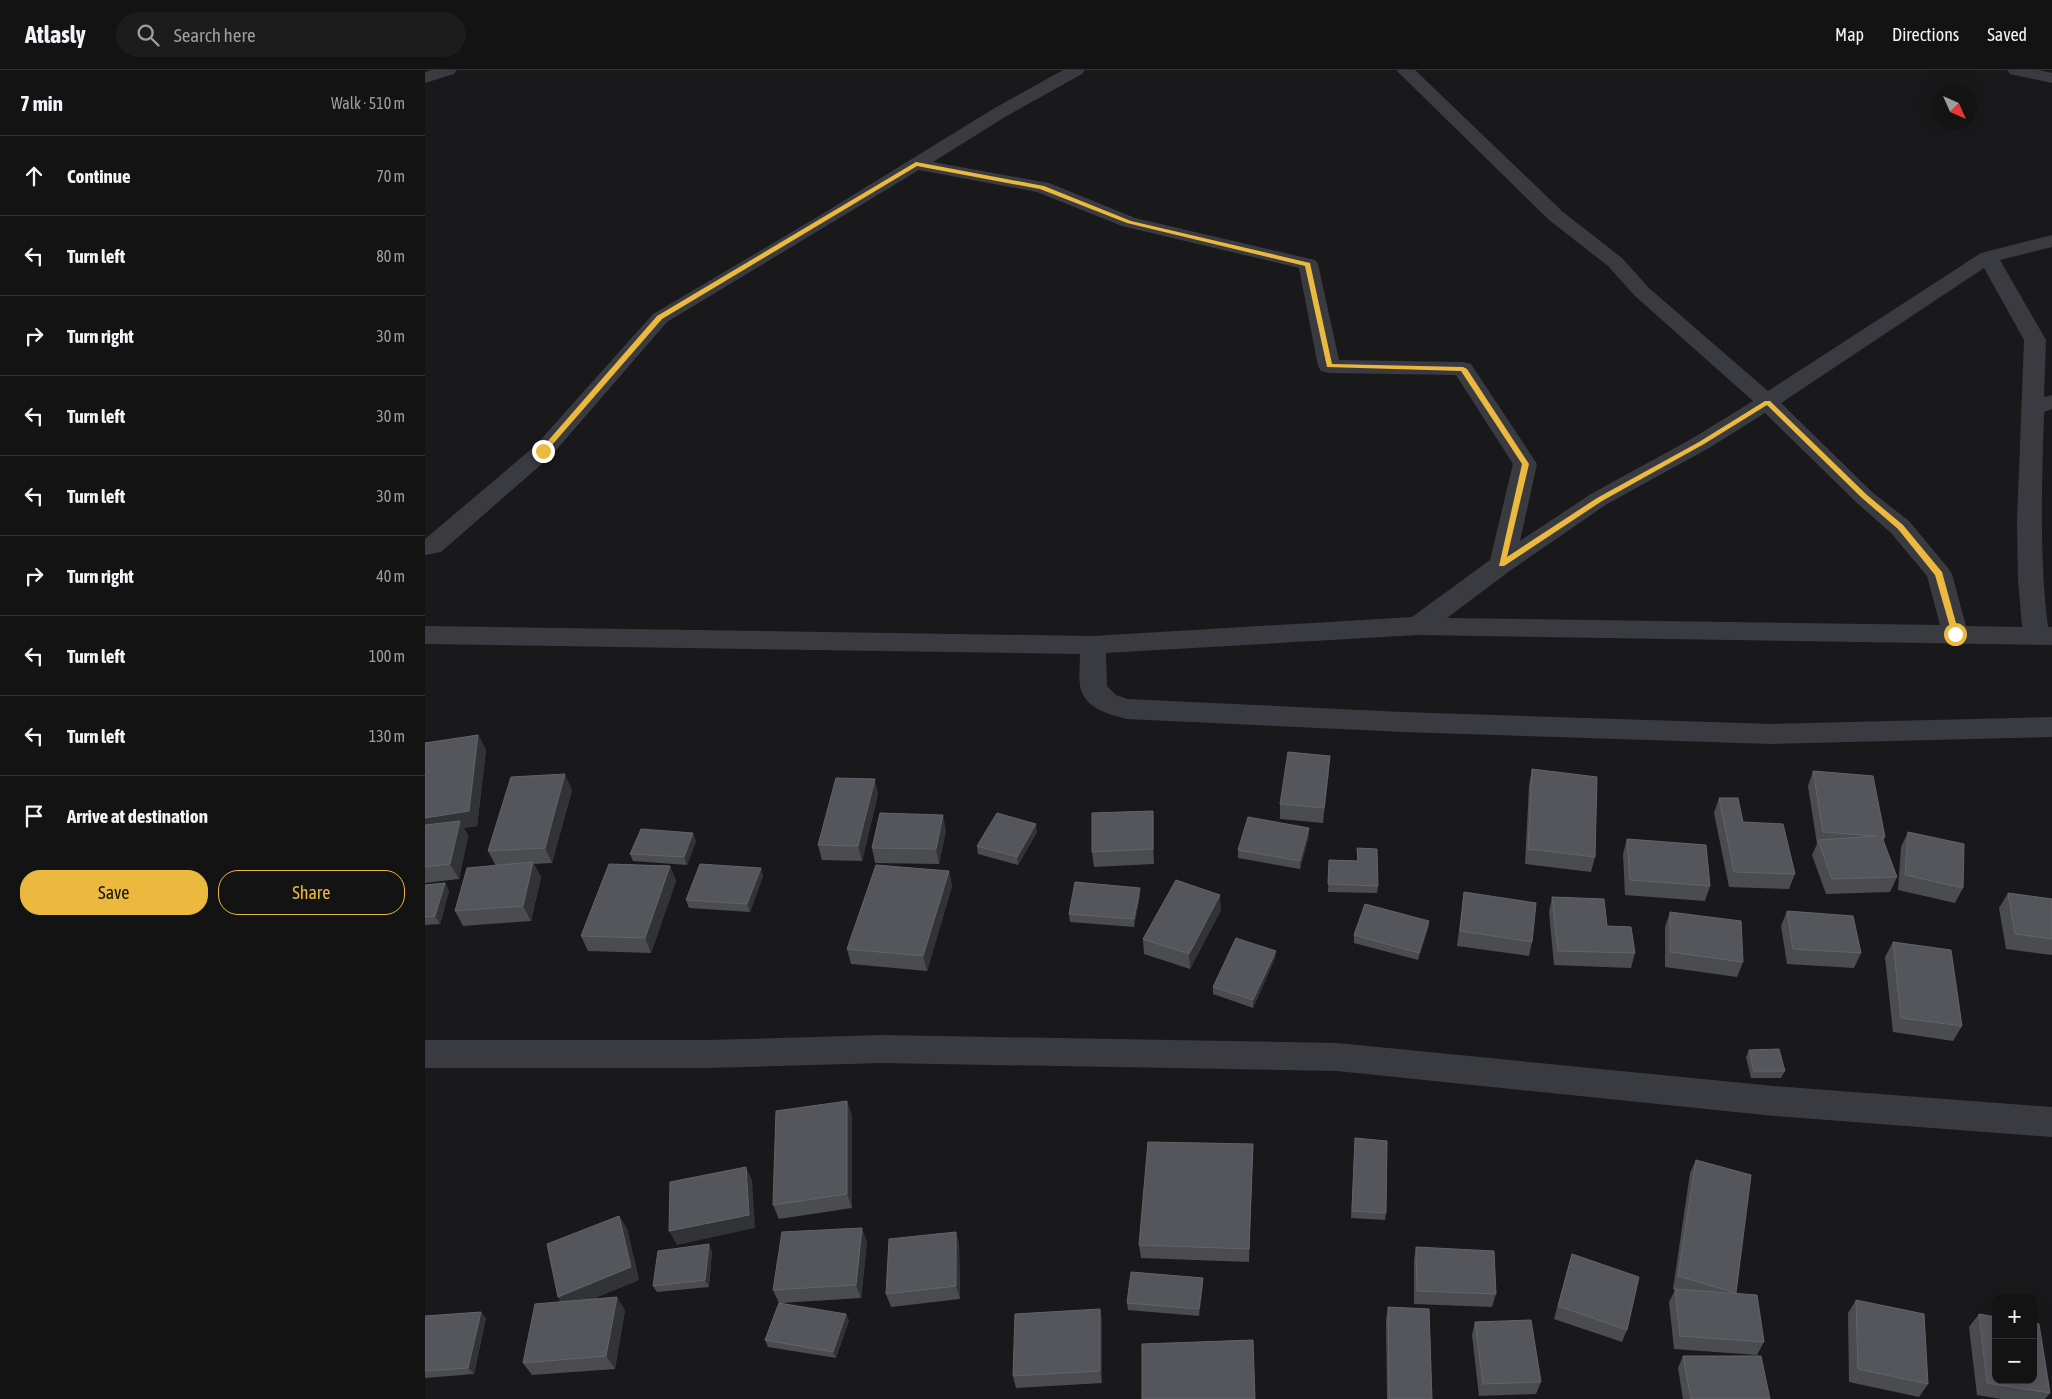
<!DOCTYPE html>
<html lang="en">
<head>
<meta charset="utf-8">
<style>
	:root { --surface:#131314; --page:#1c1c1d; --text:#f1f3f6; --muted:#9d9ea0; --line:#323234; --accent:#ecb93f }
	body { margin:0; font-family:"Asap Condensed",sans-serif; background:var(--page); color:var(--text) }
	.controls { position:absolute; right:15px; bottom:15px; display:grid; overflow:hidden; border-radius:10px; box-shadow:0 5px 20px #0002 }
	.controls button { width:45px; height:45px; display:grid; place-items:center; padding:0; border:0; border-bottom:1px solid var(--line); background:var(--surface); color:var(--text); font:25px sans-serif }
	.compass { position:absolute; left:1507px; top:15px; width:45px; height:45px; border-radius:50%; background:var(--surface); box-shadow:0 5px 20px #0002; rotate:135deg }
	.stop { position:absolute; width:15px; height:15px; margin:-11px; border:4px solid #ecb93f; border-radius:50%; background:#fff }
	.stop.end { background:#ecb93f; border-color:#fff; box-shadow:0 1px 5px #0008 }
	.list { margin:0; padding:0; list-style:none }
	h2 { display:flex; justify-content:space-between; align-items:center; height:65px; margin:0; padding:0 20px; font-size:21px }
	h2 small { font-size:16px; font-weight:400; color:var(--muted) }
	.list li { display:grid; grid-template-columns:32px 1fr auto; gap:15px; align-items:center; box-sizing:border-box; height:80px; padding:0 20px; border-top:1px solid var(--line) }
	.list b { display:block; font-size:19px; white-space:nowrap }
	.list em { font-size:16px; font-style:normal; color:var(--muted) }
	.actions { display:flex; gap:10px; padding:15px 20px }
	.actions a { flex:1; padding:11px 0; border:1px solid var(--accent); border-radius:20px; text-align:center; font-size:18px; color:var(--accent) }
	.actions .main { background:var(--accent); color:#111 }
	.icon { flex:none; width:28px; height:28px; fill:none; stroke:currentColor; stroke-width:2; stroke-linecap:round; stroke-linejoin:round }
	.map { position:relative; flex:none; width:1627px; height:1329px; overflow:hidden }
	header { display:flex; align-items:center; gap:30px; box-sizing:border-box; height:70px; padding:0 25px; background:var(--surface); border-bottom:1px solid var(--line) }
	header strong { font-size:24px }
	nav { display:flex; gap:28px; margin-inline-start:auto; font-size:18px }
	.search { width:350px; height:45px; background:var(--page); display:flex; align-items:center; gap:12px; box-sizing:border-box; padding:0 18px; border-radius:28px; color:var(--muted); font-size:19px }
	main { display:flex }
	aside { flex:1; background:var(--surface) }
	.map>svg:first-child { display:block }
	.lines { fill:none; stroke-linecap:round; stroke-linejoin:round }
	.minor { fill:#3a3b40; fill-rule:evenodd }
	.wall { fill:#4a4c50 }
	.shaded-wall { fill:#323336 }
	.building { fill:#55565b; stroke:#62646a }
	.route { fill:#ecb93f }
</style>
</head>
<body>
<header>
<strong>Atlasly</strong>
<div class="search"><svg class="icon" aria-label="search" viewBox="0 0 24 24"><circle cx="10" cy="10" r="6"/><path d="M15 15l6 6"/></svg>Search here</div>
<nav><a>Map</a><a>Directions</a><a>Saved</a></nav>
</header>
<main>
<aside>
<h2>7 min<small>Walk · 510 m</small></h2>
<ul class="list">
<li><svg class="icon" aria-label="ahead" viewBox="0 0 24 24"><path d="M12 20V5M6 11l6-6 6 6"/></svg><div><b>Continue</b></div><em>70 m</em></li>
<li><svg class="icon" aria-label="left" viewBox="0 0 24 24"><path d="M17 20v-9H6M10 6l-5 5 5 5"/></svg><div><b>Turn left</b></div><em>80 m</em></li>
<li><svg class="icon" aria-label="right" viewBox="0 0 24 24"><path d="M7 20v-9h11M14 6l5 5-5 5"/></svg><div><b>Turn right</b></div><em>30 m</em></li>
<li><svg class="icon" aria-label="left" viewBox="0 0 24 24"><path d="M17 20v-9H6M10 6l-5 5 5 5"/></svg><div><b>Turn left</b></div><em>30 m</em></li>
<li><svg class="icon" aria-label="left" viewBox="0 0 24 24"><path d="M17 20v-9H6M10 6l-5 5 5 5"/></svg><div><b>Turn left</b></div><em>30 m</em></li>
<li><svg class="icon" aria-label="right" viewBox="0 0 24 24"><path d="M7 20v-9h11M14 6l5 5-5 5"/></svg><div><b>Turn right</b></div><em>40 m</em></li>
<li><svg class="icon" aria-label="left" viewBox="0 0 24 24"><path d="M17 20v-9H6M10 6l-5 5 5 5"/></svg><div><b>Turn left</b></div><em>100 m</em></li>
<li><svg class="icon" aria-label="left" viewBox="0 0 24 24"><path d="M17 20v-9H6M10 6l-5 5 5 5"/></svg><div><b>Turn left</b></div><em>130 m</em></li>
<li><svg class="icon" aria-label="arrive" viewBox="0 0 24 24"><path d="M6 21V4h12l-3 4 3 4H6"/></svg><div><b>Arrive at destination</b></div></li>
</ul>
<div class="actions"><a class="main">Save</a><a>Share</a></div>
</aside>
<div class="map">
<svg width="1627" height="1329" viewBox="0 0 1627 1329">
	<rect width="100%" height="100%" fill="#19191b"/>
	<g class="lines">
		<g class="minor">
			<polygon points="6,0 32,0 29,4 0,13 0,2"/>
			<path d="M638 0H660L657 4 580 47 508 92 624 113 710 148 890 190 893 194 914 290 1038 292 1046 294 1112 394 1095 471 1166 424 1268 368 1328 331 1210 226 1183 196 1124 150 971 0H990L1138 142 1197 188 1224 218 1343 321 1556 183 1627 165V177L1575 190 1621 270 1619 327 1627 325V339L1619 342C1617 414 1614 485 1623 557H1627V575L993 565 681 583 682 616 691 625 703 629 978 642 1347 654 1627 647V667L1347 674 978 662 701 649C684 644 662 639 656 620 653 610 655 594 655 584L0 574V556L668 566 987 547 1065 490 1088 394 1031 305 904 303 896 301 893 296 874 198 697 156 612 122 494 100 242 252 126 386 16 482 0 485V469L110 376 228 244 394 146 568 39ZM1559 198 1599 270 1592 452 1593 509 1597 557 1541 556 1527 504 1523 498 1484 451 1447 422 1356 333ZM1340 343 1431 432 1466 463 1502 506 1515 555 1022 548 1086 500 1182 434 1284 378Z"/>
			<polygon points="1582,0 1614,0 1627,3 1627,13 1585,4"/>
			<polygon points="458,965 912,973 1349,1016 1627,1037 1627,1067 1349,1046 912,1001 458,993 283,998 0,998 0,970 283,970"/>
		</g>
	</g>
	<g class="wall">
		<polygon points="53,665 61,680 52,756 39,758 43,766 34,809 0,813 0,673"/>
		<polygon points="1107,699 1170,787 1166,802 1100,794 1104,715"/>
		<polygon points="904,701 898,753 855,749 855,734"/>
		<polygon points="1388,701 1460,767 1458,771 1472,807 1465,822 1401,824 1387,785 1392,774 1383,716"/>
		<polygon points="147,720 127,793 109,794 116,807 106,851 38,856 30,841 71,796 63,781"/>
		<polygon points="453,724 437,791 397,790 393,775"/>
		<polygon points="1294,728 1370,804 1364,819 1304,817 1289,743"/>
		<polygon points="728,741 729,794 669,797 667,782"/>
		<polygon points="884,758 884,766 875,799 813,788 813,780"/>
		<polygon points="521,760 514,794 450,793 447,778"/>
		<polygon points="612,762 593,795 553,784 552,776"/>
		<polygon points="1483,762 1538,818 1530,833 1473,820 1476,777"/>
		<polygon points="1202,769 1285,816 1280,831 1200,825 1198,784"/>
		<polygon points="271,771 262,795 208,791 205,784"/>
		<polygon points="932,778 953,816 952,823 903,822 904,790 932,791"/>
		<polygon points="245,796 251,811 226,883 163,881 156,866"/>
		<polygon points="524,801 527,816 502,901 426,894 422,879"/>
		<polygon points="338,806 325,842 264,838 261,830"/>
		<polygon points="20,813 24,821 15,854 0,855 0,815"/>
		<polygon points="715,818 715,825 709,857 645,852 644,844"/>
		<polygon points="1039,822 1107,872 1104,886 1032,876"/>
		<polygon points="1583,823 1627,829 1627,885 1581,879 1574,838"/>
		<polygon points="1127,827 1182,856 1210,883 1206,898 1129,895 1124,842"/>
		<polygon points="796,840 765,899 719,884 718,869"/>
		<polygon points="1362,841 1436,883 1429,898 1362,894 1356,856"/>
		<polygon points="1245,842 1318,892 1312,907 1240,897 1240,857"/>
		<polygon points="1004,851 1003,859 993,890 929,873 929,865"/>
		<polygon points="1468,872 1537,956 1528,971 1468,962 1460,887"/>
		<polygon points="850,888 828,938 788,924 788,917"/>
		<polygon points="1324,980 1360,1001 1356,1008 1326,1008 1321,987"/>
		<polygon points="427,1045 427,1138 354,1149 348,1135"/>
		<polygon points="930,1068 961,1143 960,1150 926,1148"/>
		<polygon points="828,1074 824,1192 716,1188 714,1175"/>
		<polygon points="1271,1090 1310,1223 1339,1272 1332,1285 1249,1279 1244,1232 1250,1220 1248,1219 1265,1103"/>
		<polygon points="194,1146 202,1159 214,1210 167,1229 200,1240 190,1299 107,1305 98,1293 136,1232 133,1227"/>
		<polygon points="531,1162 534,1175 535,1229 466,1237 461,1224"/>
		<polygon points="442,1172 436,1228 356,1233 424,1250 411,1288 343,1277 340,1270 354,1233 348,1220"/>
		<polygon points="991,1177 1071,1224 1067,1237 989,1234 989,1190"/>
		<polygon points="287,1181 284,1217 232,1222 228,1216"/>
		<polygon points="1147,1184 1202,1260 1197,1272 1129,1249"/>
		<polygon points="778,1208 778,1214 774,1246 703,1240 702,1233"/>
		<polygon points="1431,1230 1503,1314 1494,1327 1424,1312 1423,1243"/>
		<polygon points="963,1237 1007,1329 962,1329 961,1250"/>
		<polygon points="675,1239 677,1252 677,1313 591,1318 588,1306"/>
		<polygon points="56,1242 61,1248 49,1304 0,1308 0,1246"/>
		<polygon points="1554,1244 1625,1323 1620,1329 1576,1329 1552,1325 1544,1257"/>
		<polygon points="1050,1252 1116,1312 1111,1324 1054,1326 1047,1265"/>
		<polygon points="1258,1286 1345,1329 1258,1329 1253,1298"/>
	</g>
	<g class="shaded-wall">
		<polygon points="53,665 61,680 52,756 39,758 43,766 34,809 25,794 0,764 0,748"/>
		<polygon points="905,686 904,701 898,753 899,738"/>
		<polygon points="140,704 147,720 127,793 120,778"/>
		<polygon points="450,709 453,724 437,791 433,776"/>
		<polygon points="728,741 729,756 729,794 728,779"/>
		<polygon points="518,745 521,760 514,794 511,779"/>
		<polygon points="611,754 612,762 593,795 592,787"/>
		<polygon points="884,758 884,766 875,799 875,791"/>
		<polygon points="268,763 271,771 262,795 259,787"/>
		<polygon points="108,792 116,807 106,851 98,836"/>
		<polygon points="245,796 251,811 226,883 220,868"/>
		<polygon points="336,798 338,806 325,842 322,834"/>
		<polygon points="524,801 527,816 502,901 498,886"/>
		<polygon points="20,813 24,821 15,854 10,846"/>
		<polygon points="715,818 715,825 709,857 709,849"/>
		<polygon points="795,825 796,840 765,899 764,884"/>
		<polygon points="1004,851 1003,859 993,890 994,883"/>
		<polygon points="851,881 850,888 828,938 828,930"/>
		<polygon points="422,1031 427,1045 427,1138 422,1124"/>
		<polygon points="321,1097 327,1110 330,1158 252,1175 244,1161"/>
		<polygon points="194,1146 202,1159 214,1210 141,1240 133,1227"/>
		<polygon points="437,1158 442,1172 436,1228 431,1215"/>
		<polygon points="531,1162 534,1175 535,1229 531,1216"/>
		<polygon points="284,1174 287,1181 284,1217 280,1210"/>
		<polygon points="778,1208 778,1214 774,1246 774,1239"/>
		<polygon points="192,1227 200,1240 190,1299 181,1286"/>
		<polygon points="675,1239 677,1252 677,1313 675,1301"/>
		<polygon points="56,1242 61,1248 49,1304 43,1298"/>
		<polygon points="421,1244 424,1250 411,1288 408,1282"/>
	</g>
	<g class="building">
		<polygon points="53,665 44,741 0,748 0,673"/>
		<polygon points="863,682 905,686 899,738 855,734"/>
		<polygon points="1107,699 1172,707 1170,787 1103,779"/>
		<polygon points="1388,701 1448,706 1460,767 1457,767 1472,807 1407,809 1393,770 1451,766 1398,762"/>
		<polygon points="140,704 120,778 63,781 86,707"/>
		<polygon points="411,708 450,709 433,776 393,775"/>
		<polygon points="1294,728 1313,728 1318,752 1358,754 1370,804 1309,802"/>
		<polygon points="728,741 728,779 667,782 667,743"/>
		<polygon points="455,743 518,745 511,779 447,778"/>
		<polygon points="572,743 611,754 592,787 552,776"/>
		<polygon points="823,747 884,758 875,791 813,780"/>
		<polygon points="35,751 25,794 0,797 0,755"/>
		<polygon points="216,759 268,763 259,787 205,784"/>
		<polygon points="1483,762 1539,774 1538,818 1480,805"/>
		<polygon points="1202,769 1281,775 1285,816 1205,810"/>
		<polygon points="932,778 952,779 953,816 903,814 904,790 933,791"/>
		<polygon points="108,792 98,836 30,841 42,798"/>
		<polygon points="184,794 245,796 220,868 156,866"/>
		<polygon points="275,794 336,798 322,834 261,830"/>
		<polygon points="451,795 524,801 498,886 422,879"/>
		<polygon points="751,810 795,825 764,884 718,869"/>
		<polygon points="650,812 715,818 709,849 644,844"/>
		<polygon points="20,813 10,846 0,847 0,815"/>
		<polygon points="1039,822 1111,833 1107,872 1035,861"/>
		<polygon points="1583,823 1627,829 1627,869 1590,864"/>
		<polygon points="1127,827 1179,829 1182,856 1206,857 1210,883 1133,881"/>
		<polygon points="940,834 1004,851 994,883 929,865"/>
		<polygon points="1362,841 1428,846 1436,883 1368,879"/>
		<polygon points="1245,842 1316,851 1318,892 1245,882"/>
		<polygon points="811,868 851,881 828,930 788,917"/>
		<polygon points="1468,872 1526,880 1537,956 1476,948"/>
		<polygon points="1354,979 1360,1001 1329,1001 1324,980"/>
		<polygon points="422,1031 422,1124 348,1135 351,1041"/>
		<polygon points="930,1068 962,1071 961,1143 927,1141"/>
		<polygon points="723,1072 828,1074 824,1179 714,1175"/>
		<polygon points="1271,1090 1326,1105 1311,1223 1253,1206"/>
		<polygon points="321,1097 324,1145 244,1161 245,1112"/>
		<polygon points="194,1146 206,1197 133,1227 122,1174"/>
		<polygon points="437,1158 431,1215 348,1220 357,1162"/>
		<polygon points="531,1162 531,1216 461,1224 464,1169"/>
		<polygon points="284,1174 280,1210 228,1216 233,1181"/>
		<polygon points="991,1177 1069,1181 1071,1224 992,1221"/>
		<polygon points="1147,1184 1214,1207 1202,1260 1133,1236"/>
		<polygon points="706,1202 778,1208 774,1239 702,1233"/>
		<polygon points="1250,1219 1332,1225 1339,1272 1255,1266"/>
		<polygon points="192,1227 181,1286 98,1293 110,1234"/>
		<polygon points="1431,1230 1499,1244 1503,1314 1433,1299"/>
		<polygon points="354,1233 421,1244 408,1282 340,1270"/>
		<polygon points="963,1237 1004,1239 1007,1329 964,1329"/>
		<polygon points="675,1239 675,1301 588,1306 590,1244"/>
		<polygon points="56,1242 43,1298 0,1301 0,1246"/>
		<polygon points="1554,1244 1571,1247 1571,1310 1608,1310 1608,1253 1614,1254 1625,1323 1562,1313"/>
		<polygon points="1106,1250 1116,1312 1058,1314 1050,1252"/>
		<polygon points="828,1270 830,1329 717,1329 717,1274"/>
		<polygon points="1258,1286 1336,1286 1345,1329 1266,1329"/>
	</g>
	<polygon class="route" points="491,92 619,116 706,151 885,193 907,294 1038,297 1042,299 1104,394 1082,487 1172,428 1274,372 1340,331 1345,331 1442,425 1478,455 1517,502 1534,564 1530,567 1527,564 1510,505 1473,459 1437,428 1342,335 1279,374 1177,431 1079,496 1074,496 1097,394 1036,301 902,297 880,196 702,153 615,119 492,96 237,249 120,383 115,383 115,380 232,246"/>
</svg>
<div class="controls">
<button>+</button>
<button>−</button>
</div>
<svg class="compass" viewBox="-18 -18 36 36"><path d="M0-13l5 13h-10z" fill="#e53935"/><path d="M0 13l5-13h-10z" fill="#9d9ea0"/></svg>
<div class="stop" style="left:1530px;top:564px"></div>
<div class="stop end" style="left:118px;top:381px"></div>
</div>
</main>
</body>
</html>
